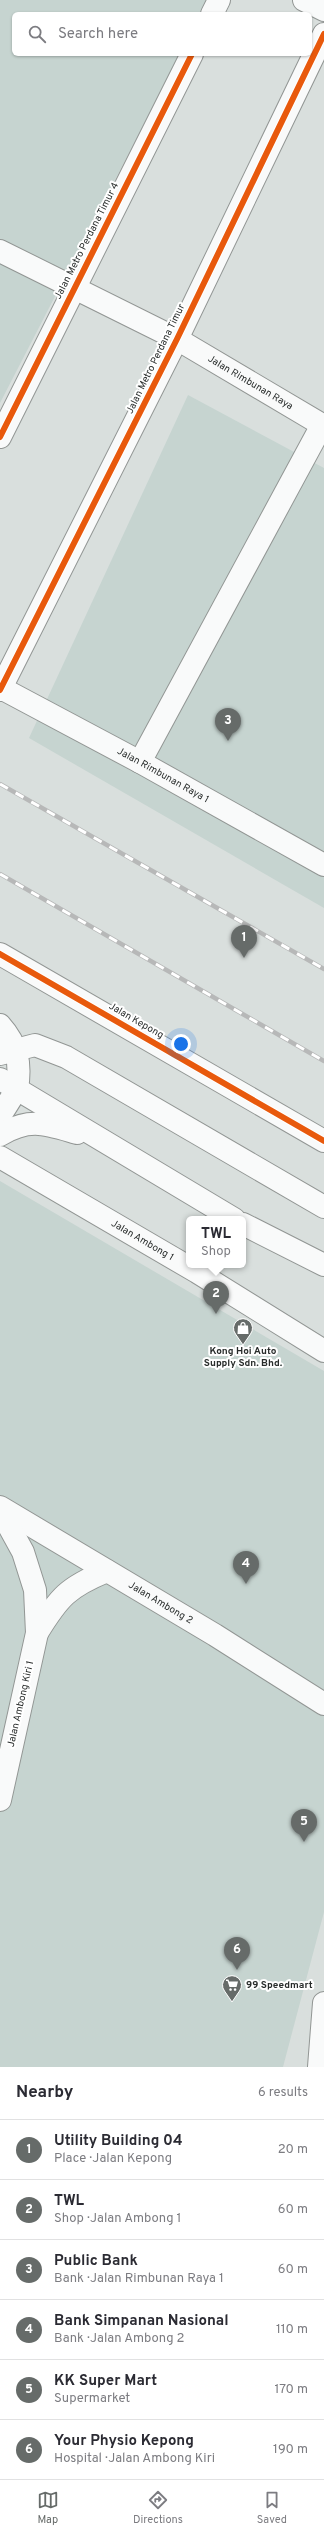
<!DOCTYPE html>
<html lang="en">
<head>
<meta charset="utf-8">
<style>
	:root { --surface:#fff; --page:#f7f7f7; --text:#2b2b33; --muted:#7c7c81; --line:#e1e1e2; --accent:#666b69 }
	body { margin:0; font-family:Overpass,sans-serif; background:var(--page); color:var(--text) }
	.you { position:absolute; left:181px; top:1044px; width:14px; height:14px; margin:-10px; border:3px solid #fff; border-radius:50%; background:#1a73e8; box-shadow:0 0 0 6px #1a73e833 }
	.badge { display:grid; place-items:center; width:26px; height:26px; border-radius:50%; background:var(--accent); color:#fff; font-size:13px; font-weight:700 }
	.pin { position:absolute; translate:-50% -33px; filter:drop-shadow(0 1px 2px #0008) }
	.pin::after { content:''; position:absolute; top:21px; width:14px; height:12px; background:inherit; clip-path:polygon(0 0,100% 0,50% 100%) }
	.popup { position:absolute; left:186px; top:1216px; width:60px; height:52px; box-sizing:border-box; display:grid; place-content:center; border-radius:6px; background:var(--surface); filter:drop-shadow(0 1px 3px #0005); font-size:13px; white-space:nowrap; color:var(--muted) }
	.popup b { font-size:15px; color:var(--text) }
	.popup::after { content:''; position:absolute; left:50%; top:100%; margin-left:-8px; border:8px solid transparent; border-top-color:var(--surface) }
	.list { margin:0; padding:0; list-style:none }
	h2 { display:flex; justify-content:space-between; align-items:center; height:52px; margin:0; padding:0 16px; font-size:17px }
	h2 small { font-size:13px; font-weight:400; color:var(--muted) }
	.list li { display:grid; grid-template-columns:26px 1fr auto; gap:12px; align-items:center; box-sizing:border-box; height:60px; padding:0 16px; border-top:1px solid var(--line) }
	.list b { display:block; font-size:15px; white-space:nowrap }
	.list p { margin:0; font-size:13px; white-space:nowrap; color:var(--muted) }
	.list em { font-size:13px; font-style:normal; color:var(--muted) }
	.icon { flex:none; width:22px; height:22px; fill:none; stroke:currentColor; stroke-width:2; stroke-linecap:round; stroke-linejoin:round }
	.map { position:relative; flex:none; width:324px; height:2067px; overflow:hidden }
	.search { position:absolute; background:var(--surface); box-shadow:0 1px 3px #0004; left:12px; right:12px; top:12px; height:44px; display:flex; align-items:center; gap:10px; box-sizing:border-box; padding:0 14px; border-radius:6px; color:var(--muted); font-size:15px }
	.sheet { height:412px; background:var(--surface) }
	nav { display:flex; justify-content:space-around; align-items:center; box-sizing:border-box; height:56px; border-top:1px solid var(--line); background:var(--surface); font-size:11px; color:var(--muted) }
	nav a { display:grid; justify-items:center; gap:2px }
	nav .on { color:var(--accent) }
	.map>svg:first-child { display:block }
	.built { fill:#c6d4d0 }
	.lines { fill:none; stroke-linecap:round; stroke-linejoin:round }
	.street-casing { stroke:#929694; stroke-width:24 }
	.primary-casing { stroke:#929694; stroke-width:24 }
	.street { stroke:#f9fafa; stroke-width:22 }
	.primary { stroke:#f9fafa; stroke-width:22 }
	.rail-casing { stroke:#b7b8b8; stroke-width:4.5 }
	.rail { stroke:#fff; stroke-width:3; stroke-dasharray:9; stroke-linecap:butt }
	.cycleway-casing { stroke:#fff; stroke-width:8 }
	.cycleway { stroke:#e8590c; stroke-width:6 }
	.labels { text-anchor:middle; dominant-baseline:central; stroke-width:4; stroke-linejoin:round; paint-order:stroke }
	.street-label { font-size:10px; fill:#282c2b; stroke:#fff }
	.poi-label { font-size:10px; font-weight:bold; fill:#282c2b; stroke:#fff }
</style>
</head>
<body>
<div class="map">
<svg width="324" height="2067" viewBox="0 0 324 2067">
	<rect width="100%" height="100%" fill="#d9dfdd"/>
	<g class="built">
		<polygon points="0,0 208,0 201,14 14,14 14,54 180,54 0,403"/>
		<polygon points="188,395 324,468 324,908 29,738"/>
		<polygon points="0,1181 324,1371 324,1912 283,2067 0,2067"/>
	</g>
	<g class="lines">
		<defs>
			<g id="street">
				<polyline points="304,0 324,10"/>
				<polyline points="212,14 219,0"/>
				<path id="s1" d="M0 251 177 339 324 426"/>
				<polyline points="0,437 192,54"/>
				<path id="s2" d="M1 688 140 762 324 865"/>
				<polyline points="0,690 177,339 324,34"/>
				<polyline points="140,762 322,425"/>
				<polyline points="0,1116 17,1089"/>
				<path id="s3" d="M0 1157 197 1272 324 1351"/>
				<path id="s4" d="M0 1507 215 1635 324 1704"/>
				<polyline points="0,1510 23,1552 35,1590 37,1633 0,1800"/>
				<path d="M37 1633C59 1597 68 1587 107 1571"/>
				<polyline points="319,2067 324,2003"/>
			</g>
			<g id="primary">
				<polyline points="0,954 324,1141"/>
				<path d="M0 1025C18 1045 21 1064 17 1089"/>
				<polyline points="0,1054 35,1045 66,1057 324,1207"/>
				<polyline points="0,1079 234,1219"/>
				<path d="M0 1135C30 1117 46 1124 77 1133"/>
				<polyline points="243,1224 324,1265"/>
			</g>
		</defs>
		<use href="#street" class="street-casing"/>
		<use href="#primary" class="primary-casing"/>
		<use href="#street" class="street"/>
		<use href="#primary" class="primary"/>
		<defs>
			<g id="rail">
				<polyline points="0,784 324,969"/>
				<polyline points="0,874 324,1061"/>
			</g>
		</defs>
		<use href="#rail" class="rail-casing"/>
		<use href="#rail" class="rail"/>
		<defs>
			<g id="cycleway">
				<polyline points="0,437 192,54"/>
				<polyline points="0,690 177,339 324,34"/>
				<polyline points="0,954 324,1141"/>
			</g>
		</defs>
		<use href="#cycleway" class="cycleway-casing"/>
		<use href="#cycleway" class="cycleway"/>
	</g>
	<defs>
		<symbol id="shop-pin" viewBox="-11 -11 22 30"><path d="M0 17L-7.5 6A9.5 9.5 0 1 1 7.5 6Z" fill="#666b69" stroke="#fff"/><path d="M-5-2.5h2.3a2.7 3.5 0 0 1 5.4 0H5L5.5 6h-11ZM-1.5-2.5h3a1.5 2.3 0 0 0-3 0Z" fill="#fff"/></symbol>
		<symbol id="supermarket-pin" viewBox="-11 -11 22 30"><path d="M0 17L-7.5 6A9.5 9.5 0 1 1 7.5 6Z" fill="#666b69" stroke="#fff"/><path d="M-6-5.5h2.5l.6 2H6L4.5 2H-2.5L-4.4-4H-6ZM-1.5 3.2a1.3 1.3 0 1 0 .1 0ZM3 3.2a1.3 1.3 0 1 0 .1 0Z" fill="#fff"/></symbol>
	</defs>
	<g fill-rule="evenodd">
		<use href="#shop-pin" x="232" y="1317" width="22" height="30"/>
		<use href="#supermarket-pin" x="221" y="1974" width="22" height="30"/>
	</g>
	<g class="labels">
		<g class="street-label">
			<text transform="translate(87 241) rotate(-63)">Jalan Metro Perdana Timur 4</text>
			<text transform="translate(156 359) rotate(-64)">Jalan Metro Perdana Timur</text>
			<text stroke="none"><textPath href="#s1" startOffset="283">Jalan Rimbunan Raya</textPath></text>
			<text stroke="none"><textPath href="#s2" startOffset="184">Jalan Rimbunan Raya 1</textPath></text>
			<text transform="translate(136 1021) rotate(30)">Jalan Kepong</text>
			<text stroke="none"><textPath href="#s3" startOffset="165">Jalan Ambong 1</textPath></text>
			<text stroke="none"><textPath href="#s4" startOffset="187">Jalan Ambong 2</textPath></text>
			<text transform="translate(21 1704) rotate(-77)">Jalan Ambong Kiri 1</text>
		</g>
		<g class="poi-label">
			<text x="243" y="1351">Kong Hoi Auto<tspan x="243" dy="12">Supply Sdn. Bhd.</tspan></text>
			<text x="246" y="1985" text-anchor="start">99 Speedmart</text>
		</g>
	</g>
</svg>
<div class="you"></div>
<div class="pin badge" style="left:244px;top:958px">1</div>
<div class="pin badge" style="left:216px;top:1314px">2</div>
<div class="popup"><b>TWL</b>Shop</div>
<div class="pin badge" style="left:228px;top:741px">3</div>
<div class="pin badge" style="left:246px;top:1584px">4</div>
<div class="pin badge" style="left:304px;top:1842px">5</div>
<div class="pin badge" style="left:237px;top:1970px">6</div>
<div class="search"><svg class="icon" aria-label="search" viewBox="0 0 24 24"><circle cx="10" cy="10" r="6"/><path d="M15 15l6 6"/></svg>Search here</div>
</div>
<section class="sheet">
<h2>Nearby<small>6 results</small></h2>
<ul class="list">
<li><span class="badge">1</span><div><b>Utility Building 04</b><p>Place · Jalan Kepong</p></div><em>20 m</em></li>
<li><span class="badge">2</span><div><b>TWL</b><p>Shop · Jalan Ambong 1</p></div><em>60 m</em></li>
<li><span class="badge">3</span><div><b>Public Bank</b><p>Bank · Jalan Rimbunan Raya 1</p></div><em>60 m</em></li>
<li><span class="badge">4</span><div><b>Bank Simpanan Nasional</b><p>Bank · Jalan Ambong 2</p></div><em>110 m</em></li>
<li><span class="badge">5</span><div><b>KK Super Mart</b><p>Supermarket</p></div><em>170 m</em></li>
<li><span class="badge">6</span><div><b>Your Physio Kepong</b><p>Hospital · Jalan Ambong Kiri</p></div><em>190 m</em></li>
</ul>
</section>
<nav>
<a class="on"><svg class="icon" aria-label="map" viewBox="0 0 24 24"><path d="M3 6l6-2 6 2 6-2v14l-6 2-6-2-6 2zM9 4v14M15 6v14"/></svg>Map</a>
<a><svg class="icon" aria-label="directions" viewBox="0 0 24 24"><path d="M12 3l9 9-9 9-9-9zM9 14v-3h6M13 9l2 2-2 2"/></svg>Directions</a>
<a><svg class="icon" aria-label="saved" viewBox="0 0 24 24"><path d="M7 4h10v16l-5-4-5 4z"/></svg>Saved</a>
</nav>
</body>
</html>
